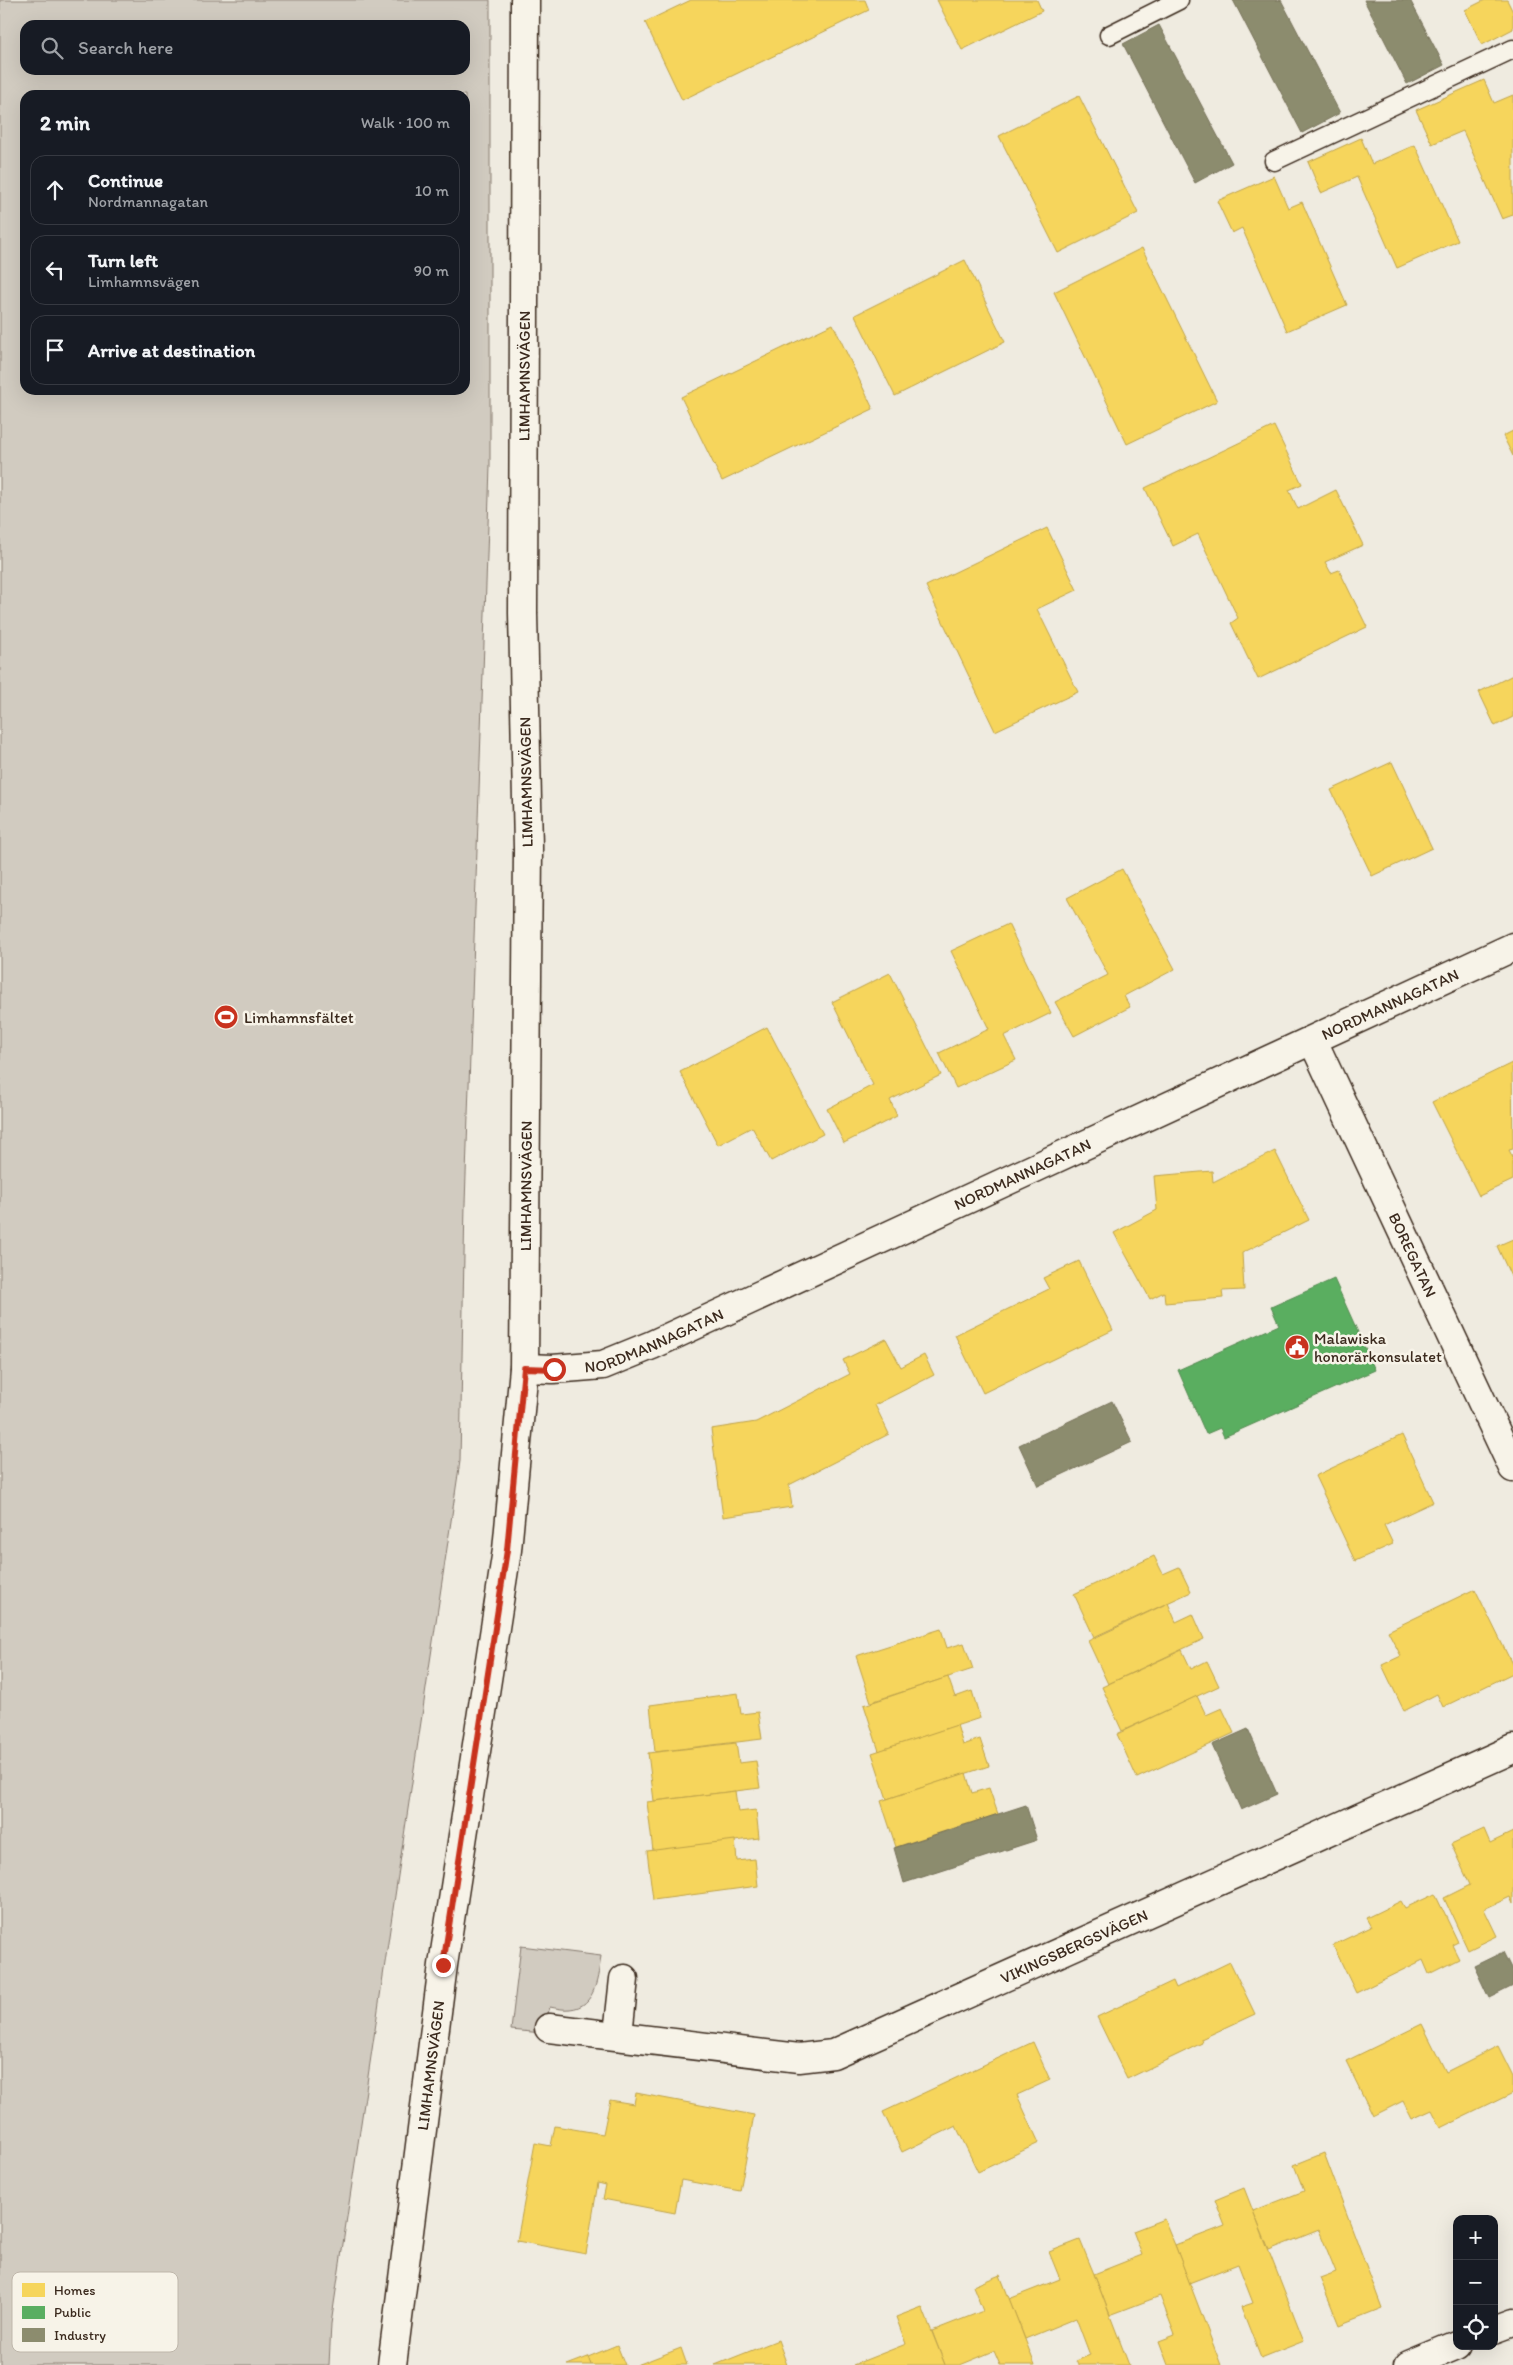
<!DOCTYPE html>
<html lang="en">
<head>
<meta charset="utf-8">
<style>
	:root { --surface:#171b24; --page:#242831; --text:#f1f3f6; --muted:#9ea1a6; --line:#363941 }
	body { margin:0; font-family:Itim,sans-serif; background:var(--page); color:var(--text) }
	.controls { position:absolute; right:15px; bottom:15px; display:grid; overflow:hidden; border-radius:10px; box-shadow:0 5px 20px #0002 }
	.controls button { width:45px; height:45px; display:grid; place-items:center; padding:0; border:0; border-bottom:1px solid var(--line); background:var(--surface); color:var(--text); font:25px sans-serif }
	.stop { position:absolute; width:15px; height:15px; margin:-11px; border:4px solid #c8321e; border-radius:50%; background:#fff }
	.stop.end { background:#c8321e; border-color:#fff; box-shadow:0 1px 5px #0008 }
	.list { margin:0; padding:0; list-style:none }
	h2 { display:flex; justify-content:space-between; align-items:center; height:65px; margin:0; padding:0 20px; font-size:21px }
	h2 small { font-size:16px; font-weight:400; color:var(--muted) }
	.list li { display:grid; grid-template-columns:32px 1fr auto; gap:15px; align-items:center; box-sizing:border-box; height:70px; margin:0 10px 10px; padding:0 10px; border:1px solid var(--line); border-radius:15px }
	.list b { display:block; font-size:19px; white-space:nowrap }
	.list p { margin:0; font-size:16px; white-space:nowrap; color:var(--muted) }
	.list em { font-size:16px; font-style:normal; color:var(--muted) }
	.icon { flex:none; width:28px; height:28px; fill:none; stroke:currentColor; stroke-width:2; stroke-linecap:round; stroke-linejoin:round }
	.map { position:relative; flex:none; width:1513px; height:2365px; overflow:hidden }
	.search { position:absolute; background:var(--surface); box-shadow:0 5px 20px #0002; left:20px; top:20px; width:450px; height:55px; display:flex; align-items:center; gap:12px; box-sizing:border-box; padding:0 18px; border-radius:15px; color:var(--muted); font-size:19px }
	.panel { position:absolute; background:var(--surface); box-shadow:0 5px 20px #0002; left:20px; top:90px; width:450px; height:305px; border-radius:15px }
	.map>svg:first-child { display:block }
	.green { fill:#d1cbc0; stroke:#867a6f; fill-rule:evenodd }
	.homes { fill:#f6d55c; stroke:#bea249 }
	.public { fill:#5aae61; stroke:#51864d }
	.industry { fill:#8c8c6e; stroke:#746f56 }
	.lines { fill:none; stroke-linecap:round; stroke-linejoin:round }
	.lane-casing { stroke:#3b2a1e; stroke-width:21 }
	.street-casing { stroke:#3b2a1e; stroke-width:31 }
	.secondary-casing { stroke:#3b2a1e; stroke-width:31 }
	.lane { stroke:#f7f3e8; stroke-width:18 }
	.street { stroke:#f7f3e8; stroke-width:28 }
	.secondary { stroke:#f7f3e8; stroke-width:28 }
	.route { stroke:#c8321e; stroke-width:6 }
	.labels { text-anchor:middle; dominant-baseline:central; stroke-width:5; stroke-linejoin:round; paint-order:stroke }
	.street-label { font-size:16px; fill:#3b2a1e; stroke:#f7f3e8 }
	.poi-label { font-size:16px; fill:#3b2a1e; stroke:#f7f3e8; text-anchor:start }
	.key { fill:#f7f3e8; stroke:#bfb7ab; stroke-width:1 }
	.key-label { font-size:14px; fill:#3b2a1e }
</style>
</head>
<body>
<div class="map">
<svg width="1513" height="2365" viewBox="0 0 1513 2365">
	<rect width="100%" height="100%" fill="#efebe0"/>
	<filter id="ink" filterUnits="userSpaceOnUse"><feTurbulence type="fractalNoise" baseFrequency=".02" numOctaves="2"/><feDisplacementMap in="SourceGraphic" scale="10" xChannelSelector="R" yChannelSelector="G"/><feConvolveMatrix kernelMatrix="1 2 1 2 8 2 1 2 1" color-interpolation-filters="sRGB"/></filter>
	<g filter="url(#ink)">
		<g class="green">
			<path d="M0 0H490V466L465 1204 460 1461 331 2324 329 2365H0ZM25 25H465V70H25ZM25 95H465V390H25Z"/>
			<path d="M521 1946 601 1956C598 1976 596 2007 570 2009 563 2010 556 2008 550 2007L542 2033 511 2030Z"/>
		</g>
		<g class="homes">
			<polygon points="691,0 865,0 869,10 682,100 645,22"/>
			<polygon points="937,0 1037,0 1042,11 962,50"/>
			<polygon points="1485,0 1507,0 1513,12 1513,29 1482,45 1465,10"/>
			<polygon points="1484,80 1494,103 1513,95 1513,215 1502,219 1463,131 1432,144 1416,110"/>
			<polygon points="1079,96 1138,213 1058,253 999,136"/>
			<polygon points="1361,138 1372,164 1415,145 1458,241 1397,268 1357,177 1321,193 1308,162"/>
			<polygon points="1274,176 1288,208 1302,202 1347,305 1287,331 1242,228 1232,233 1217,201"/>
			<polygon points="1142,248 1217,401 1127,444 1054,292"/>
			<polygon points="965,260 1005,342 895,396 855,315"/>
			<polygon points="833,324 873,409 722,481 681,397"/>
			<polygon points="1274,426 1302,484 1289,490 1298,509 1336,490 1363,545 1325,562 1331,573 1339,570 1367,627 1258,679 1231,623 1238,618 1198,534 1173,546 1145,488"/>
			<polygon points="1513,431 1513,456 1503,436"/>
			<polygon points="1047,528 1077,590 1037,609 1078,692 995,731 926,586"/>
			<polygon points="1513,675 1513,717 1495,726 1479,692"/>
			<polygon points="1392,762 1432,848 1372,876 1331,790"/>
			<polygon points="1122,869 1175,969 1124,996 1130,1007 1074,1036 1055,1002 1108,975 1067,898"/>
			<polygon points="1008,924 1051,1013 1004,1036 1016,1060 956,1088 939,1053 989,1029 951,951"/>
			<polygon points="890,973 941,1075 890,1100 897,1116 844,1143 827,1109 873,1085 832,1002"/>
			<polygon points="767,1027 823,1134 771,1161 752,1127 718,1145 680,1072"/>
			<polygon points="1512,1063 1513,1149 1509,1150 1513,1158 1513,1180 1479,1196 1432,1102"/>
			<polygon points="1275,1151 1309,1220 1242,1253 1244,1290 1222,1291 1223,1298 1165,1303 1164,1292 1150,1299 1114,1233 1157,1210 1154,1176 1212,1171 1213,1182"/>
			<polygon points="1513,1239 1513,1281 1497,1246"/>
			<polygon points="1079,1261 1113,1330 983,1393 955,1335 1049,1289 1043,1278"/>
			<polygon points="886,1339 901,1367 924,1355 934,1375 875,1405 889,1434 789,1485 792,1507 723,1517 711,1429 756,1422 850,1374 843,1360"/>
			<polygon points="1402,1435 1433,1502 1384,1525 1393,1544 1355,1561 1315,1476"/>
			<polygon points="1154,1556 1163,1574 1179,1567 1191,1592 1094,1637 1074,1594"/>
			<polygon points="1475,1589 1513,1666 1513,1673 1443,1707 1437,1694 1404,1711 1382,1665 1401,1656 1388,1631"/>
			<polygon points="1168,1603 1176,1622 1193,1614 1204,1639 1108,1684 1088,1641"/>
			<polygon points="941,1629 947,1648 964,1643 973,1669 871,1702 856,1656"/>
			<polygon points="1182,1650 1191,1669 1207,1661 1219,1686 1122,1731 1102,1687"/>
			<polygon points="948,1677 955,1697 972,1691 980,1718 879,1751 864,1705"/>
			<polygon points="738,1693 741,1714 758,1712 762,1739 655,1752 650,1705"/>
			<polygon points="1197,1696 1206,1715 1222,1708 1234,1733 1137,1778 1117,1734"/>
			<polygon points="957,1725 963,1745 980,1739 989,1766 887,1799 872,1753"/>
			<polygon points="736,1743 739,1763 756,1761 760,1788 654,1801 648,1753"/>
			<polygon points="966,1773 972,1793 989,1788 998,1814 896,1847 881,1801"/>
			<polygon points="735,1791 738,1812 756,1810 759,1838 653,1851 647,1802"/>
			<polygon points="1484,1829 1490,1843 1513,1832 1513,1904 1510,1897 1484,1909 1497,1936 1468,1950 1444,1898 1470,1885 1451,1844"/>
			<polygon points="735,1840 737,1861 755,1859 758,1886 653,1900 647,1851"/>
			<polygon points="1435,1894 1458,1942 1452,1945 1459,1959 1429,1974 1423,1960 1356,1993 1333,1945 1371,1927 1366,1918 1401,1901 1405,1908"/>
			<polygon points="1230,1962 1255,2014 1201,2039 1202,2043 1127,2079 1097,2017 1173,1981 1176,1988"/>
			<polygon points="1422,2024 1446,2072 1498,2046 1513,2076 1513,2093 1441,2128 1432,2110 1412,2119 1403,2101 1373,2116 1346,2061"/>
			<polygon points="1033,2042 1050,2080 1017,2095 1039,2143 978,2172 956,2126 902,2152 883,2112"/>
			<polygon points="636,2093 754,2115 740,2191 681,2180 675,2213 603,2199 606,2185 598,2183 586,2254 517,2241 535,2143 551,2146 555,2126 603,2134 610,2100 634,2104"/>
			<polygon points="1324,2153 1382,2308 1339,2325 1320,2278 1336,2272 1319,2230 1269,2250 1253,2211 1304,2191 1294,2165"/>
			<polygon points="1244,2188 1304,2341 1261,2358 1241,2307 1253,2303 1238,2264 1189,2283 1175,2245 1225,2226 1215,2200"/>
			<polygon points="1164,2219 1175,2245 1221,2365 1168,2365 1159,2341 1175,2335 1160,2296 1110,2315 1094,2274 1142,2255 1133,2231"/>
			<polygon points="1080,2240 1094,2274 1129,2365 1078,2365 1076,2361 1090,2355 1076,2318 1025,2339 1009,2299 1060,2279 1049,2252"/>
			<polygon points="1000,2275 1035,2365 1000,2365 994,2351 960,2365 945,2365 932,2331 983,2311 973,2286"/>
			<polygon points="922,2307 945,2365 853,2365 906,2344 896,2317"/>
			<polygon points="778,2340 787,2365 715,2365"/>
			<polygon points="617,2345 625,2365 591,2365 588,2357"/>
			<polygon points="681,2348 687,2365 637,2365"/>
			<polygon points="588,2357 591,2365 567,2365"/>
		</g>
		<polygon class="public" points="1334,1279 1375,1370 1224,1437 1220,1428 1206,1434 1178,1370 1279,1325 1271,1307"/>
		<g class="industry">
			<polygon points="1233,0 1281,0 1340,113 1302,133"/>
			<polygon points="1364,0 1410,0 1444,65 1407,84"/>
			<polygon points="1159,25 1232,163 1195,183 1123,44"/>
			<polygon points="1112,1401 1132,1442 1038,1486 1019,1445"/>
			<polygon points="1248,1729 1277,1794 1241,1810 1212,1745"/>
			<polygon points="1026,1805 1037,1840 904,1883 894,1848"/>
			<polygon points="1503,1952 1513,1972 1513,1986 1489,1998 1474,1966"/>
		</g>
		<g class="lines">
			<defs>
				<g id="lane">
					<polyline points="1109,35 1179,0"/>
					<polyline points="1274,161 1513,49"/>
				</g>
				<g id="street">
					<path id="s1" d="M1313 1041 1513 1468"/>
					<path id="s2" d="M524 1368 553 1369 603 1365 652 1345 1513 947"/>
					<path id="s3" d="M549 2028 799 2058 833 2054 1513 1749"/>
					<polyline points="618,2034 624,1979"/>
					<polyline points="1494,2329 1513,2322"/>
					<polyline points="1409,2365 1457,2345"/>
				</g>
				<g id="secondary">
					<path id="s4" d="M392 2365 443 1965 507 1550 524 1368 528 848 523 613 525 0"/>
				</g>
			</defs>
			<use href="#lane" class="lane-casing"/>
			<use href="#street" class="street-casing"/>
			<use href="#secondary" class="secondary-casing"/>
			<use href="#lane" class="lane"/>
			<use href="#street" class="street"/>
			<use href="#secondary" class="secondary"/>
		</g>
	</g>
	<g class="lines" filter="url(#ink)">
		<polyline class="route" points="443,1965 507,1550 524,1368 554,1369"/>
	</g>
	<defs>
		<symbol id="stadium-disc" viewBox="-11 -11 22 22"><circle r="9.5" fill="#c8321e" stroke="#f7f3e8"/><path d="M0-5a6.5 5 0 1 0 0 10a6.5 5 0 1 0 0-10ZM-3.5-1.8h7v3.6h-7Z" fill="#fff"/></symbol>
		<symbol id="civic-disc" viewBox="-11 -11 22 22"><circle r="9.5" fill="#c8321e" stroke="#f7f3e8"/><path d="M-.6-6.5H3V-4.5H.6V-3L4-1V1h2V6H-6V1h2V-1L-.6-3ZM-1.2 2.5V6h2.4V2.5Z" fill="#fff"/></symbol>
	</defs>
	<g fill-rule="evenodd">
		<use href="#stadium-disc" x="212" y="1003" width="28" height="28"/>
		<use href="#civic-disc" x="1283" y="1333" width="28" height="28"/>
	</g>
	<g class="labels">
		<g class="street-label">
			<text stroke="none"><textPath href="#s4" startOffset="1998">LIMHAMNSVÄGEN</textPath></text>
			<text transform="translate(526 782) rotate(-91)">LIMHAMNSVÄGEN</text>
			<text stroke="none"><textPath href="#s2" startOffset="945">NORDMANNAGATAN</textPath></text>
			<text stroke="none"><textPath href="#s2" startOffset="540">NORDMANNAGATAN</textPath></text>
			<text stroke="none"><textPath href="#s4" startOffset="1188">LIMHAMNSVÄGEN</textPath></text>
			<text stroke="none"><textPath href="#s1" startOffset="236">BOREGATAN</textPath></text>
			<text stroke="none"><textPath href="#s2" startOffset="135">NORDMANNAGATAN</textPath></text>
			<text stroke="none"><textPath href="#s3" startOffset="550">VIKINGSBERGSVÄGEN</textPath></text>
			<text stroke="none"><textPath href="#s4" startOffset="302">LIMHAMNSVÄGEN</textPath></text>
		</g>
		<g class="poi-label">
			<text x="244" y="1017">Limhamnsfältet</text>
			<text x="1314" y="1338">Malawiska<tspan x="1314" dy="18">honorärkonsulatet</tspan></text>
		</g>
	</g>
	<rect x="12" y="2272" width="166" height="80" rx="8" class="key"/>
	<rect x="22" y="2283" width="23" height="14" fill="#f6d55c"/>
	<rect x="22" y="2306" width="23" height="13" fill="#5aae61"/>
	<rect x="22" y="2328" width="23" height="14" fill="#8c8c6e"/>
	<g class="key-label">
		<text x="54" y="2295">Homes</text>
		<text x="54" y="2317">Public</text>
		<text x="54" y="2340">Industry</text>
	</g>
</svg>
<div class="controls">
<button>+</button>
<button>−</button>
<button><svg class="icon" aria-label="locate" viewBox="0 0 24 24"><circle cx="12" cy="12" r="6"/><path d="M12 2v4M12 18v4M2 12h4M18 12h4"/></svg></button>
</div>
<div class="stop" style="left:554px;top:1369px"></div>
<div class="stop end" style="left:443px;top:1965px"></div>
<div class="search"><svg class="icon" aria-label="search" viewBox="0 0 24 24"><circle cx="10" cy="10" r="6"/><path d="M15 15l6 6"/></svg>Search here</div>
<section class="panel">
<h2>2 min<small>Walk · 100 m</small></h2>
<ul class="list">
<li><svg class="icon" aria-label="ahead" viewBox="0 0 24 24"><path d="M12 20V5M6 11l6-6 6 6"/></svg><div><b>Continue</b><p>Nordmannagatan</p></div><em>10 m</em></li>
<li><svg class="icon" aria-label="left" viewBox="0 0 24 24"><path d="M17 20v-9H6M10 6l-5 5 5 5"/></svg><div><b>Turn left</b><p>Limhamnsvägen</p></div><em>90 m</em></li>
<li><svg class="icon" aria-label="arrive" viewBox="0 0 24 24"><path d="M6 21V4h12l-3 4 3 4H6"/></svg><div><b>Arrive at destination</b></div></li>
</ul>
</section>
</div>
</body>
</html>
